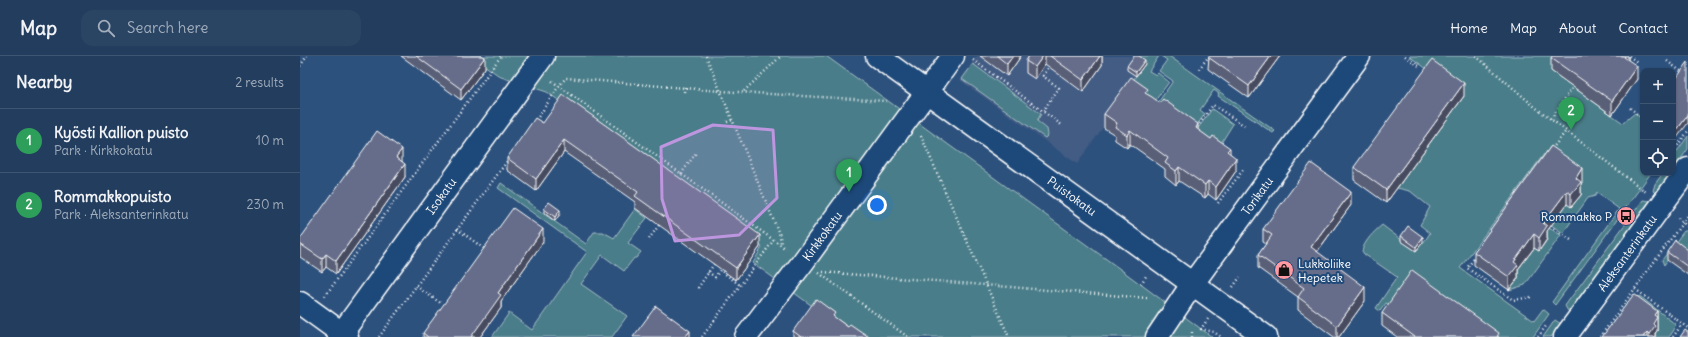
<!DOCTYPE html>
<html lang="en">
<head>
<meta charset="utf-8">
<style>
	:root { --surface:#223d5e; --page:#2a4464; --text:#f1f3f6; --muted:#a2aebc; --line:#3f5673; --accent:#95b2f1 }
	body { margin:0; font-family:Delius,sans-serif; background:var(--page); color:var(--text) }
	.controls { position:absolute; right:12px; top:12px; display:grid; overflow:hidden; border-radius:8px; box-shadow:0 1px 3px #0004 }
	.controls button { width:36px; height:36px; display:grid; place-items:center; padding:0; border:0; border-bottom:1px solid var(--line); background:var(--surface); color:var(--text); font:20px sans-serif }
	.you { position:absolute; left:577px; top:149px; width:14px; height:14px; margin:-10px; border:3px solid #fff; border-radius:50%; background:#1a73e8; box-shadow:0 0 0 6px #1a73e833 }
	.badge { display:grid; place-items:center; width:26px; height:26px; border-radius:50%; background:var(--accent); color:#fff; font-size:13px; font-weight:700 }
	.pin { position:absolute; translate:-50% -33px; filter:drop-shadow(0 1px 2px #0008) }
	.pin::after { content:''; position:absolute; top:21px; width:14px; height:12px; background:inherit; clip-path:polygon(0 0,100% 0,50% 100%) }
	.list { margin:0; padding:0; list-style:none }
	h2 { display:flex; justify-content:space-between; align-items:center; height:52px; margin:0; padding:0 16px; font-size:17px }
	h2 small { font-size:13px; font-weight:400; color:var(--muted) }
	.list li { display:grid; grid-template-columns:26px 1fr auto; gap:12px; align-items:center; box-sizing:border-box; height:64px; padding:0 16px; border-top:1px solid var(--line) }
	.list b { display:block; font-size:15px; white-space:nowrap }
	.list p { margin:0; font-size:13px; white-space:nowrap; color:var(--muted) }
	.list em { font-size:13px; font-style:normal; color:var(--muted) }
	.icon { flex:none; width:22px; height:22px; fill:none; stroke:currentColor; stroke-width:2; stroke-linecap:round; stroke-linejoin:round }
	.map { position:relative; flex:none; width:1388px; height:281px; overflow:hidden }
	header { display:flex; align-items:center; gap:24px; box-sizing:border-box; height:56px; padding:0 20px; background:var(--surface); border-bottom:1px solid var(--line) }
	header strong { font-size:19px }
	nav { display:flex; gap:22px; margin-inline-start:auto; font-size:14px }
	.search { width:280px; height:36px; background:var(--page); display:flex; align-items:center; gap:10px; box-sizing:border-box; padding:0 14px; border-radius:12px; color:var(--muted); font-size:15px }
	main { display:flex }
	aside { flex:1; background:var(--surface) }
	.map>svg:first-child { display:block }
	.built { fill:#425c84 }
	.green { fill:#497d89; stroke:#a4bec4 }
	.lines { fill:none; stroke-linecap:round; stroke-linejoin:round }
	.minor-casing { stroke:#fff; stroke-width:25 }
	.secondary-casing { stroke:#fff; stroke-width:25 }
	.path { stroke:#fff; stroke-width:2.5; stroke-dasharray:1 3; stroke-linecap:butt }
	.minor { stroke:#1f4a7a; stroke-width:22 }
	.secondary { stroke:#1f4a7a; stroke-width:22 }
	.wall { fill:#585e77; stroke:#fff }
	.shaded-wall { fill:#474c61; stroke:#fff }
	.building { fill:#666d8a; stroke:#fff }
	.marked { fill:#bd96df; fill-opacity:0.2; stroke:#bd96df; stroke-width:3; stroke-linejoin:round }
	.labels { text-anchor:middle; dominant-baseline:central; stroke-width:4; stroke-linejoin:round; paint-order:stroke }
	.street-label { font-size:12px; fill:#fff; stroke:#1f4a7a }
	.poi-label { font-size:12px; fill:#fff; stroke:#1f4a7a; text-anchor:end }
</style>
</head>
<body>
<header>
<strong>Map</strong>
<div class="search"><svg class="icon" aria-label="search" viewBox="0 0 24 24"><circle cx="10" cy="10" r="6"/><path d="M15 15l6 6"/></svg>Search here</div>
<nav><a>Home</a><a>Map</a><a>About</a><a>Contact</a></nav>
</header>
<main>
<aside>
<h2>Nearby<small>2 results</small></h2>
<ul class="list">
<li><span class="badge" style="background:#2e9e5b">1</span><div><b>Kyösti Kallion puisto</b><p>Park · Kirkkokatu</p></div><em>10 m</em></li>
<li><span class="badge" style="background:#2e9e5b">2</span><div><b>Rommakkopuisto</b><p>Park · Aleksanterinkatu</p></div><em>230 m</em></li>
</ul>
</aside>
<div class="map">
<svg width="1388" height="281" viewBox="0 0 1388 281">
	<rect width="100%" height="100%" fill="#2d517d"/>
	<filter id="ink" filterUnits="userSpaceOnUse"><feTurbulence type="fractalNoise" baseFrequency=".025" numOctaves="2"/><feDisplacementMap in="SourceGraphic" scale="8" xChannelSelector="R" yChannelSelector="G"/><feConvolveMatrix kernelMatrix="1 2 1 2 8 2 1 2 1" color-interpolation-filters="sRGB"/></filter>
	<g filter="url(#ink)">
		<polygon class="built" points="677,0 854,0 777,108 660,24"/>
		<g class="green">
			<polygon points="171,0 526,0 820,213 912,281 555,281 453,207 462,191 247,36 201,21"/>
			<polygon points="837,0 859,0 849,15 856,19 858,17 869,26 849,53 831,27 836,20"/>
			<polygon points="861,0 869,0 975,75 973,77 918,40 919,38 914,34 900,54 905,58 891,77 852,55 873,25 859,15 867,4"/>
			<path d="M1109 0H1262L1251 15 1323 67 1335 57 1343 64V77L1341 80 1343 81V117H1351L1255 249 1252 246 1319 153 1297 137 1295 140 1288 142 1263 177 1251 169 1282 126 1244 98 1160 212 1234 265 1243 253 1249 258 1233 281H1186L1094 252 1086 247 1080 255 1076 252 1097 221 1064 198 1062 195C1065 184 1074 176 1082 169L1116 195C1121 189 1126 184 1130 177L1120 169 1130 151 1110 135 1097 132 1164 40Z"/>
			<polygon points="673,8 741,58 737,65 747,73 748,79 745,82 662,23"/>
			<polygon points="912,53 933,68 916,95 893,79"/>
			<polygon points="1388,80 1388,93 1373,114 1373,101"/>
			<polygon points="1363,117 1371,117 1356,137 1353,135 1355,128"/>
			<polygon points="201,127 286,188 294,176 303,176 314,182 335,153 347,162 328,187 341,196 336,202 334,202 324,215 302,199 281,228 327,260 312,281 192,281 209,257 232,274 287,196 198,132"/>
			<polygon points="1343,144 1350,145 1270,255 1268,255 1265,250 1267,247"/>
			<polygon points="1249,172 1261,179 1225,229 1209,234 1218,222 1214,219 1234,192 1239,195 1247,184 1243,180"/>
			<polygon points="1384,175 1388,175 1388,202 1375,193 1364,209 1362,204"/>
			<polygon points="1336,240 1341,241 1375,268 1374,274 1369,281 1353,281 1357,275 1305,281"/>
			<polygon points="1255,264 1261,268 1251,281 1243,281"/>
		</g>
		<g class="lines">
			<defs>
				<g id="minor">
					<polyline points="0,247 47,281"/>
					<polyline points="39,281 243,0"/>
					<polyline points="446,281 503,206 653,0"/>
					<polyline points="857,281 893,227 1059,0"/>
					<polyline points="1265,281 1388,113"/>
				</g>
				<polyline id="secondary" points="577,0 966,281"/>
			</defs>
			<use href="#minor" class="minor-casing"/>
			<use href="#secondary" class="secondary-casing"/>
			<g class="path">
				<polyline points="406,0 480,180 481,189"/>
				<polyline points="1105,0 1119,10"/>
				<polyline points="1176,0 1235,51 1346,136"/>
				<polyline points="1329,0 1337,6"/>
				<polyline points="673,4 763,70"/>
				<polyline points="1367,5 1383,17"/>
				<polyline points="0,10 7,0"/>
				<polyline points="899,13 909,0"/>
				<polyline points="252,25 486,193"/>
				<polyline points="444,35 481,0"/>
				<polyline points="384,36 385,31"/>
				<polyline points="1330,52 1343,62"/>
				<polyline points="743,55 759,32 743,20 749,11"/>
				<polyline points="1251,63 1273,31"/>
				<path d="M236 64C246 51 255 33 266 22L420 35 587 45"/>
				<polyline points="427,66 432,64"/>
				<polyline points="897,71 913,49 945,70"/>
				<polyline points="621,80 709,281"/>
				<polyline points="1252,93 1266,75"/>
				<polyline points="1373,96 1388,75"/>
				<polyline points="381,118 396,97"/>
				<polyline points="918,147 943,114"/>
				<polyline points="1378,162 1388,171"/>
				<polyline points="1250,170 1271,184"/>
				<polyline points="157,173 186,194"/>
				<polyline points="349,183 359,169"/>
				<polyline points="1176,200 1167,212 1213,244 1231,241"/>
				<polyline points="408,216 415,221 420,214 440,229"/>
				<polyline points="523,216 847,242"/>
				<polyline points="519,217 608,281"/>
				<polyline points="841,228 846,220"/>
				<polyline points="116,230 142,248"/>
				<polyline points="933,231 940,221"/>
				<polyline points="398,232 414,208"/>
				<polyline points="1335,233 1388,272"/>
				<polyline points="25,240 201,0"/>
				<polyline points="908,263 901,273 914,276 921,281"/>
				<polyline points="892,276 892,281"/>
				<polyline points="79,281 208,104"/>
				<polyline points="402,281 473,185"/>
				<polyline points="1238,281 1246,270"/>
				<polyline points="1300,281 1388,159"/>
				<polyline points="1373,281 1382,268"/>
			</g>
			<use href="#minor" class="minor"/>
			<use href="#secondary" class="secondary"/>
		</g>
		<g class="wall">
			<polygon points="101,0 183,0 185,12 161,44"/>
			<polygon points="680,0 721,0 707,20"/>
			<polygon points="729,0 802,0 802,9 783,36 745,8 735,23 726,17 726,5"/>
			<polygon points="909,0 980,0 949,42 908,13"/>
			<polygon points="1328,0 1328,4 1337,23 1312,59 1251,15 1251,2"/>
			<polygon points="845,8 836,20 827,14 827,10"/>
			<polygon points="848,39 898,74 930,97 936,115 916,144 908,138 905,142 879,125 876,129 865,120 865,113 830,88 827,92 815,84 815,79 804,72 804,58"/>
			<polygon points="1164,40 1086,147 1054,124 1054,111"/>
			<polygon points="243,67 460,191 436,224 335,152 335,146 264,96 236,135 207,114 207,102"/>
			<polygon points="1343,69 1343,81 1341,80 1341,72"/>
			<polygon points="1251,90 1282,126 1281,128 1281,139 1271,151 1267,148 1247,175 1247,183 1239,195 1234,192 1218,213 1218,222 1209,234 1174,209 1174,196"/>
			<polygon points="102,105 105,121 36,218 26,211 22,216 0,201 0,183"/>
			<polygon points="1051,149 1017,196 1065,245 1039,281 1034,281 998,254 998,241 958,212 958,199 966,188 963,186 963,173"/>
			<polygon points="244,153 260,158 255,165 244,157"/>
			<polygon points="1101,180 1123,186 1116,195 1101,185"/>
			<polygon points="243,186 201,245 201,252 180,281 123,281 123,277"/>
			<polygon points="1388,194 1388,219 1367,204 1367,196"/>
			<polygon points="1357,255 1357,275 1355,277 1355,281 1302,281"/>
			<polygon points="1082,257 1199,281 1097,281 1082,270"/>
			<polygon points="535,262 548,271 569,281 493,281 493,275"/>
		</g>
		<g class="shaded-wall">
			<polygon points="713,0 721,0 707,20 707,8"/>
			<polygon points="743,0 745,0 745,8 735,23 735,11"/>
			<polygon points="800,0 802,0 802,9 783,36 783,24"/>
			<polygon points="971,0 980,0 949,42 949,30"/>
			<polygon points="1325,0 1328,0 1328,9 1324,1"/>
			<polygon points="185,1 185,12 161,44 161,33"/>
			<polygon points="845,4 845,8 836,20 836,16"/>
			<polygon points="1337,10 1337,23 1312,59 1312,45"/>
			<polygon points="1164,27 1164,40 1086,147 1086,134"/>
			<polygon points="1388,59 1388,67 1373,87 1373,79"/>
			<polygon points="898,68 898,82 896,72"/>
			<polygon points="830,74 830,88 827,92 827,79"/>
			<polygon points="264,84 264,96 236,135 236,123"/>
			<polygon points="930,92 930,105 927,95"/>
			<polygon points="102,93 102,107 96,101"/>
			<polygon points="936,102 936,115 916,144 916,131"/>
			<polygon points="105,108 105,121 36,218 36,205"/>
			<polygon points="879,111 879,125 876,129 876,115"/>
			<polygon points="1282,112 1282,126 1281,128 1281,139 1271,151 1271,138 1276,122"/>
			<polygon points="908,125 908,138 905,142 905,129"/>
			<polygon points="1267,135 1267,148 1247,175 1247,183 1239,195 1239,182 1243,167"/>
			<polygon points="1051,136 1051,149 1011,204 1011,191"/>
			<polygon points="260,154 260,158 255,165 255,161"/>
			<polygon points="243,173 243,186 201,245 201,252 180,281 171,281 198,237"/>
			<polygon points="1234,178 1234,192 1218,213 1218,222 1209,234 1209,221 1214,206"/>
			<polygon points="460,179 460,191 436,224 436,212"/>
			<polygon points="1123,181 1123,186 1116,195 1116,191"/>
			<polygon points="26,198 26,211 22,216 22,203"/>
			<polygon points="1065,231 1065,245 1039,281 1037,281 1037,270"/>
			<polygon points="1357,255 1357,275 1355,277 1355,281 1349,281 1349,278 1354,259"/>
			<polygon points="390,275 390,281 385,281"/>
			<polygon points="1347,276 1347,281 1343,281"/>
		</g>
		<g class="building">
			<polygon points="116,0 183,0 185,1 161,33"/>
			<polygon points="697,0 713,0 707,8"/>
			<polygon points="729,0 743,0 735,11 726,5"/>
			<polygon points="750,0 800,0 783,24"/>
			<polygon points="834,0 839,0 845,4 836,16 827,10"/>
			<polygon points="909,0 971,0 949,30 908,1"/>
			<polygon points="1252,0 1325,0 1324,1 1337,10 1312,45 1251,2"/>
			<polygon points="1132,4 1164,27 1086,134 1054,111"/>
			<polygon points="1388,6 1388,59 1373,79 1373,27"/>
			<polygon points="831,21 848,33 845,37 852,41 860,47 863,43 898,68 896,72 911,83 913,80 930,92 927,95 936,102 916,131 908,125 905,129 879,111 876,115 865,107 868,102 830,74 827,79 815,71 817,67 804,58"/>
			<polygon points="263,39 460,179 436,212 335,140 338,136 264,84 236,123 207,102 235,62 243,67"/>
			<polygon points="77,75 102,93 96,101 105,108 36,205 26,198 22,203 0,188 0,183"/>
			<polygon points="1251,90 1282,112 1276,122 1281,126 1271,138 1267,135 1243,167 1247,170 1239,182 1234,178 1214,206 1218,209 1209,221 1174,196"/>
			<polygon points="1011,107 1051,136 1011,191 1065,231 1037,270 998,241 1004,232 958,199 972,179 963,173"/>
			<polygon points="249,146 260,154 255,161 244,153"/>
			<polygon points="213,152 243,173 198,237 201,239 171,281 128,281 123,277"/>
			<polygon points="1108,170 1123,181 1116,191 1101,180"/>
			<polygon points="1375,184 1388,194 1388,211 1367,196"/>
			<polygon points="1112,214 1199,277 1197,281 1115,281 1082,257"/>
			<polygon points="1334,238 1357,255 1354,259 1357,261 1353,268 1355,270 1349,278 1347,276 1343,281 1302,281"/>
			<polygon points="516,243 535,257 533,260 548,271 550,268 569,281 501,281 493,275"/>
			<polygon points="356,250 390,275 385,281 333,281"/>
			<polygon points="1385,274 1388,276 1388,281 1380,281"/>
		</g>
	</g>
	<path class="marked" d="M413 69 473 74 477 142 439 179 375 185 362 143 361 91Z"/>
	<defs>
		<symbol id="bus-disc" viewBox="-11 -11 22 22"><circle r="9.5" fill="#ff9aa2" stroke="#1f4a7a"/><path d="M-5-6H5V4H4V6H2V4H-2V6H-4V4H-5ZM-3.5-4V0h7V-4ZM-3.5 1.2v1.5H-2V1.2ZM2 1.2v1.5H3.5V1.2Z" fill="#111"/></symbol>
		<symbol id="shop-disc" viewBox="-11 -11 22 22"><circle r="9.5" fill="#ff9aa2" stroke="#1f4a7a"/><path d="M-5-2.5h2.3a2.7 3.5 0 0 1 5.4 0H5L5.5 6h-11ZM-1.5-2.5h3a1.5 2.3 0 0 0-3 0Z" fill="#111"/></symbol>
	</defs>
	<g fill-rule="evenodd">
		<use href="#bus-disc" x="1315" y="149" width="22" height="22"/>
		<use href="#shop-disc" x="973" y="203" width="22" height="22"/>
	</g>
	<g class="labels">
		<g class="street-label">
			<text transform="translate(141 140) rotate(-54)">Isokatu</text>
			<text transform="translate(772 140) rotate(36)">Puistokatu</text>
			<text transform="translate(957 140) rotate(-54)">Torikatu</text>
			<text transform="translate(522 180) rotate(-54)">Kirkkokatu</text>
			<text transform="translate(1327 197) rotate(-54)">Aleksanterinkatu</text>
		</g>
		<g class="poi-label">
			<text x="1312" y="160">Rommakko P</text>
			<text x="998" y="207" text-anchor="start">Lukkoliike<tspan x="998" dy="14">Hepetek</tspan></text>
		</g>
	</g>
</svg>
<div class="controls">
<button>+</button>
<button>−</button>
<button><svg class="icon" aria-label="locate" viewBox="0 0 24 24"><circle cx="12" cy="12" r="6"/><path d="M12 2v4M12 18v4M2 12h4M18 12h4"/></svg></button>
</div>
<div class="you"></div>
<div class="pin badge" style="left:549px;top:136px;background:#2e9e5b">1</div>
<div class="pin badge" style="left:1271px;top:74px;background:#2e9e5b">2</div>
</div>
</main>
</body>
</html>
